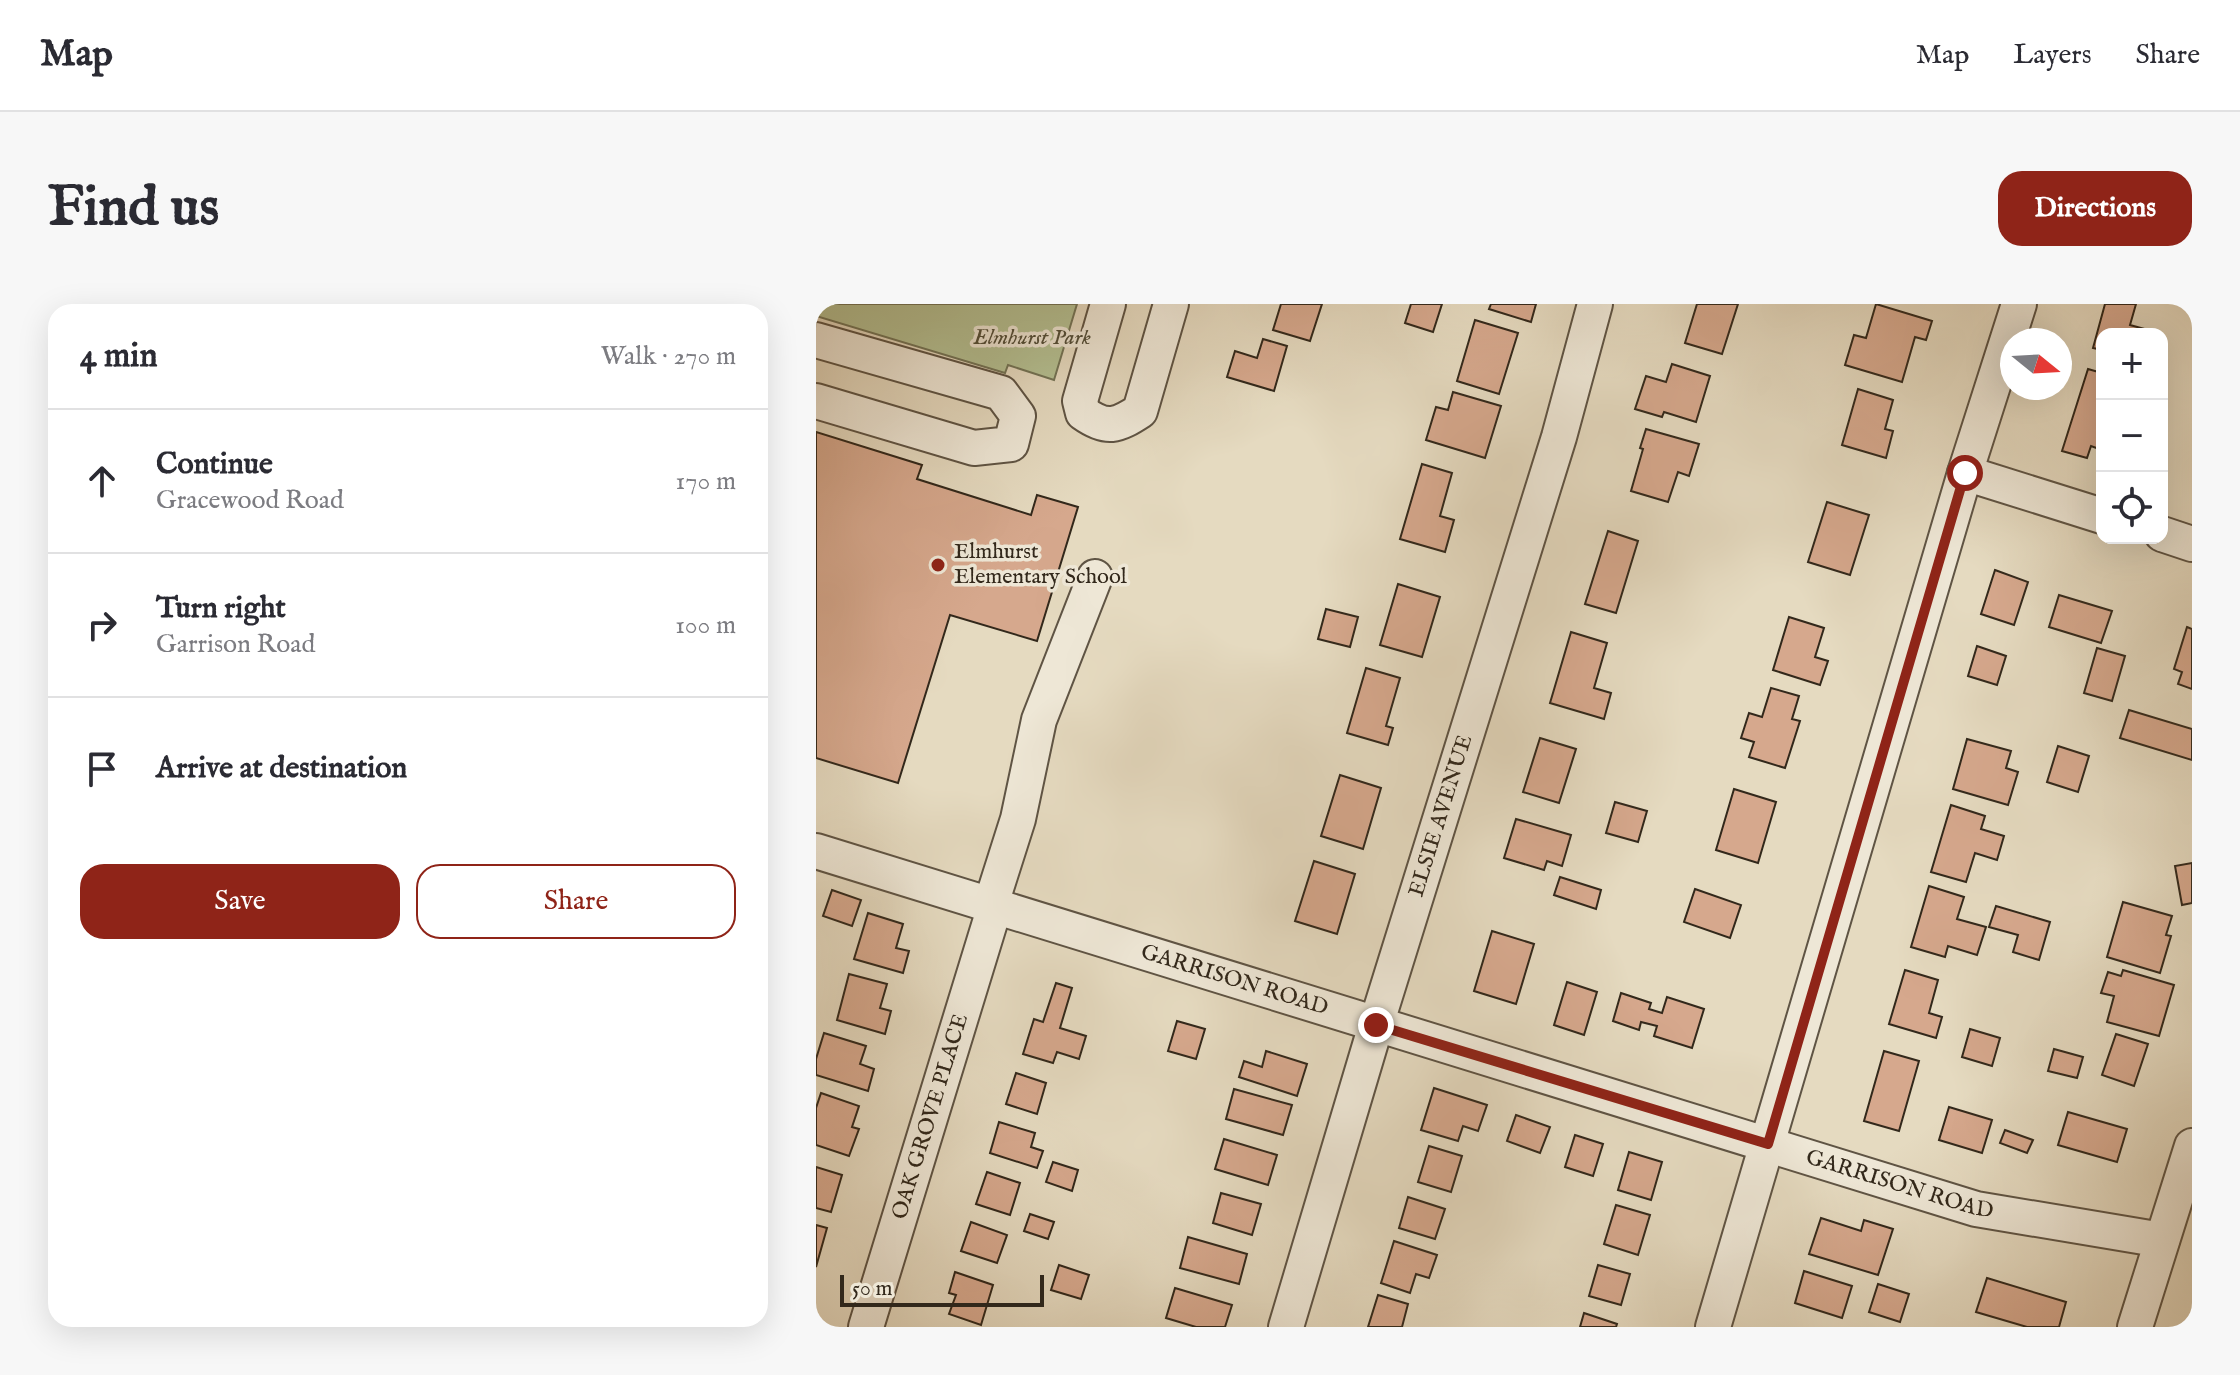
<!DOCTYPE html>
<html lang="en">
<head>
<meta charset="utf-8">
<style>
	:root { --surface:#fff; --page:#f7f7f7; --text:#2b2b33; --muted:#7c7c81; --line:#e1e1e2; --accent:#8f2418 }
	body { margin:0; font-family:"IM FELL English",serif; background:var(--page); color:var(--text) }
	.controls { position:absolute; right:24px; top:24px; display:grid; overflow:hidden; border-radius:16px; box-shadow:0 8px 32px #0002 }
	.controls button { width:72px; height:72px; display:grid; place-items:center; padding:0; border:0; border-bottom:2px solid var(--line); background:var(--surface); color:var(--text); font:40px sans-serif }
	.compass { position:absolute; left:1184px; top:24px; width:72px; height:72px; border-radius:50%; background:var(--surface); box-shadow:0 8px 32px #0002; rotate:108deg }
	.scale { position:absolute; left:24px; bottom:20px; width:204px; box-sizing:border-box; padding-left:8px; border:4px solid #32281b; border-top:0; font-size:22px; line-height:28px; white-space:nowrap; color:#32281b; -webkit-text-stroke:6px #eee7d6; paint-order:stroke }
	.stop { position:absolute; width:24px; height:24px; margin:-18px; border:6px solid #8f2418; border-radius:50%; background:#fff }
	.stop.end { background:#8f2418; border-color:#fff; box-shadow:0 2px 8px #0008 }
	.list { margin:0; padding:0; list-style:none }
	h2 { display:flex; justify-content:space-between; align-items:center; height:104px; margin:0; padding:0 32px; font-size:34px }
	h2 small { font-size:26px; font-weight:400; color:var(--muted) }
	.list li { display:grid; grid-template-columns:52px 1fr auto; gap:24px; align-items:center; box-sizing:border-box; height:144px; padding:0 32px; border-top:2px solid var(--line) }
	.list b { display:block; font-size:30px; white-space:nowrap }
	.list p { margin:0; font-size:26px; white-space:nowrap; color:var(--muted) }
	.list em { font-size:26px; font-style:normal; color:var(--muted) }
	.actions { display:flex; gap:16px; padding:24px 32px }
	.actions a { flex:1; padding:18px 0; border:2px solid var(--accent); border-radius:24px; text-align:center; font-size:28px; color:var(--accent) }
	.actions .main { background:var(--accent); color:#fff }
	.icon { flex:none; width:44px; height:44px; fill:none; stroke:currentColor; stroke-width:2; stroke-linecap:round; stroke-linejoin:round }
	.map { position:relative; flex:none; width:1376px; height:1023px; overflow:hidden; border-radius:24px }
	header { display:flex; align-items:center; gap:48px; box-sizing:border-box; height:112px; padding:0 40px; background:var(--surface); border-bottom:2px solid var(--line) }
	header strong { font-size:38px }
	nav { display:flex; gap:44px; margin-inline-start:auto; font-size:28px }
	.intro { display:flex; align-items:center; justify-content:space-between; box-sizing:border-box; height:192px; padding:0 48px }
	h1 { margin:0; font-size:56px }
	.button { padding:20px 36px; border-radius:24px; background:var(--accent); color:#fff; font-size:28px; font-weight:700 }
	main { display:flex; gap:48px; padding:0 48px }
	aside { flex:1; background:var(--surface); border-radius:24px; box-shadow:0 8px 32px #0002 }
	.map>svg:first-child { display:block }
	.green { fill:#b4c093; stroke:#737457; stroke-width:2 }
	.building { fill:#d6a88d; stroke:#32281b; stroke-width:2 }
	.lines { fill:none; stroke-linecap:round; stroke-linejoin:round }
	.minor-casing { stroke:#5f5444; stroke-width:38 }
	.minor { stroke:#eee7d6; stroke-width:34 }
	.route { stroke:#8f2418; stroke-width:10 }
	.poi-dot { fill:#8f2418; stroke:#eee7d6; stroke-width:3 }
	.labels { text-anchor:middle; dominant-baseline:central; stroke-width:7; stroke-linejoin:round; paint-order:stroke }
	.park-label { font-size:22px; font-style:italic; fill:#524e39; stroke:#eee7d6 }
	.poi-label { font-size:22px; fill:#32281b; stroke:#eee7d6; text-anchor:start }
	.street-label { font-size:22px; fill:#32281b; stroke:#eee7d6 }
</style>
</head>
<body>
<header>
<strong>Map</strong>
<nav><a>Map</a><a>Layers</a><a>Share</a></nav>
</header>
<div class="intro"><h1>Find us</h1><a class="button">Directions</a></div>
<main>
<aside>
<h2>4 min<small>Walk · 270 m</small></h2>
<ul class="list">
<li><svg class="icon" aria-label="ahead" viewBox="0 0 24 24"><path d="M12 20V5M6 11l6-6 6 6"/></svg><div><b>Continue</b><p>Gracewood Road</p></div><em>170 m</em></li>
<li><svg class="icon" aria-label="right" viewBox="0 0 24 24"><path d="M7 20v-9h11M14 6l5 5-5 5"/></svg><div><b>Turn right</b><p>Garrison Road</p></div><em>100 m</em></li>
<li><svg class="icon" aria-label="arrive" viewBox="0 0 24 24"><path d="M6 21V4h12l-3 4 3 4H6"/></svg><div><b>Arrive at destination</b></div></li>
</ul>
<div class="actions"><a class="main">Save</a><a>Share</a></div>
</aside>
<div class="map">
<svg width="1376" height="1023" viewBox="0 0 1376 1023">
	<rect width="100%" height="100%" fill="#e5dac0"/>
	<filter id="stains"><feTurbulence type="fractalNoise" baseFrequency=".0025" numOctaves="4"/><feColorMatrix values="0 0 0 0 .2 0 0 0 0 .09 0 0 0 0 .02 0 0 0 .5 -.17"/></filter>
	<radialGradient id="worn" r=".72"><stop offset=".6" stop-color="#630" stop-opacity="0"/><stop offset="1" stop-color="#630" stop-opacity=".3"/></radialGradient>
	<polygon class="green" points="0,0 261,0 238,76 192,61 189,69 0,12"/>
	<g class="building">
		<polygon points="465,0 506,0 494,37 457,26"/>
		<polygon points="595,0 626,0 617,28 589,19"/>
		<polygon points="675,0 720,0 715,18 673,5"/>
		<polygon points="881,0 922,0 906,50 869,39"/>
		<polygon points="1060,0 1116,17 1110,36 1099,33 1086,78 1029,61 1038,31 1050,34"/>
		<polygon points="1289,0 1320,0 1314,21 1336,27 1336,30 1286,30 1286,46 1277,44"/>
		<polygon points="659,16 702,29 683,90 641,77"/>
		<polygon points="447,35 471,42 458,87 411,73 419,47 441,54"/>
		<polygon points="856,60 894,72 880,118 848,108 846,113 819,105 830,72 850,78"/>
		<polygon points="1272,65 1286,69 1286,146 1275,142 1271,154 1246,147"/>
		<polygon points="1042,85 1077,96 1069,125 1077,127 1070,154 1026,141"/>
		<polygon points="637,88 685,102 669,154 610,136 620,103 632,106"/>
		<polygon points="830,125 883,140 873,172 862,168 852,198 815,187 827,145 824,144"/>
		<polygon points="0,128 106,161 101,175 215,211 221,191 262,203 221,337 134,311 82,479 0,454"/>
		<polygon points="606,160 636,169 624,212 638,216 629,248 584,235"/>
		<polygon points="1011,198 1053,211 1034,271 992,258"/>
		<polygon points="792,227 822,237 800,309 769,300"/>
		<polygon points="1179,266 1212,278 1198,321 1165,310"/>
		<polygon points="582,280 624,293 606,353 564,341"/>
		<polygon points="1243,291 1296,307 1285,339 1233,323"/>
		<polygon points="510,305 542,313 534,343 502,335"/>
		<polygon points="973,313 1008,324 999,353 1012,357 1004,381 957,366"/>
		<polygon points="1371,323 1376,325 1376,385 1362,380 1366,368 1358,365"/>
		<polygon points="755,328 791,339 778,384 795,389 788,415 734,399"/>
		<polygon points="1161,342 1190,352 1181,381 1152,372"/>
		<polygon points="1281,344 1309,352 1296,397 1268,389"/>
		<polygon points="550,364 584,374 570,422 577,424 572,441 531,429"/>
		<polygon points="955,384 983,392 976,415 984,417 969,464 933,453 938,438 925,434 933,409 946,413"/>
		<polygon points="1313,406 1376,425 1376,456 1304,434"/>
		<polygon points="724,434 760,445 743,499 707,488"/>
		<polygon points="1151,435 1195,447 1190,464 1202,468 1192,501 1137,485"/>
		<polygon points="1242,442 1273,452 1262,488 1231,478"/>
		<polygon points="524,471 565,484 547,545 505,532"/>
		<polygon points="918,485 960,498 942,559 900,546"/>
		<polygon points="799,498 831,507 822,538 790,529"/>
		<polygon points="1135,501 1169,512 1165,525 1188,532 1181,556 1159,549 1150,578 1115,568"/>
		<polygon points="700,515 755,531 746,562 731,557 728,566 688,554"/>
		<polygon points="498,557 539,570 521,630 479,617"/>
		<polygon points="1376,559 1376,599 1366,601 1359,562"/>
		<polygon points="744,573 785,586 780,605 738,591"/>
		<polygon points="1113,582 1148,593 1141,615 1170,623 1161,651 1132,642 1129,653 1095,643"/>
		<polygon points="879,585 925,601 914,634 868,618"/>
		<polygon points="16,586 45,596 36,622 7,612"/>
		<polygon points="1307,598 1356,612 1350,631 1355,632 1344,669 1291,653"/>
		<polygon points="1180,602 1234,618 1223,656 1197,648 1202,631 1173,623"/>
		<polygon points="52,609 87,620 80,644 93,647 87,669 38,655"/>
		<polygon points="676,627 718,640 700,700 658,687"/>
		<polygon points="1089,666 1122,676 1113,709 1126,713 1120,734 1073,720"/>
		<polygon points="1307,666 1358,681 1343,732 1291,718 1298,692 1285,689 1292,668 1305,672"/>
		<polygon points="33,670 71,680 64,704 75,707 69,730 21,716"/>
		<polygon points="751,678 781,688 768,731 738,721"/>
		<polygon points="240,679 256,684 244,724 270,732 263,755 241,748 237,759 207,750 218,715 227,718"/>
		<polygon points="805,689 835,699 833,705 846,709 851,693 888,705 876,744 838,732 841,722 825,718 823,726 797,717"/>
		<polygon points="361,717 389,725 380,755 352,747"/>
		<polygon points="1154,725 1184,734 1176,762 1146,753"/>
		<polygon points="8,729 50,742 44,760 58,765 52,787 0,771 0,755"/>
		<polygon points="1300,730 1332,740 1318,782 1286,771"/>
		<polygon points="1238,745 1267,753 1261,774 1232,767"/>
		<polygon points="450,747 491,760 481,792 423,773 428,757 446,763"/>
		<polygon points="1068,747 1103,757 1083,827 1048,817"/>
		<polygon points="200,769 230,779 221,810 190,800"/>
		<polygon points="618,784 671,801 662,827 647,822 642,837 605,826"/>
		<polygon points="418,785 476,801 467,831 410,815"/>
		<polygon points="5,789 43,802 36,823 43,825 33,852 0,841 0,804"/>
		<polygon points="1133,803 1176,816 1166,849 1123,836"/>
		<polygon points="1252,808 1311,825 1301,858 1242,841"/>
		<polygon points="700,811 734,823 724,849 691,837"/>
		<polygon points="183,818 219,829 215,843 227,847 221,864 174,849"/>
		<polygon points="1189,826 1217,836 1211,849 1184,839"/>
		<polygon points="759,831 787,840 777,872 749,863"/>
		<polygon points="408,835 461,851 452,881 399,865"/>
		<polygon points="613,842 646,852 635,888 602,878"/>
		<polygon points="813,848 846,858 835,896 802,886"/>
		<polygon points="237,858 262,866 256,887 230,878"/>
		<polygon points="0,863 26,871 15,908 0,904"/>
		<polygon points="171,868 204,879 194,911 160,900"/>
		<polygon points="405,889 445,900 436,931 397,919"/>
		<polygon points="592,893 629,905 619,935 583,924"/>
		<polygon points="800,901 834,911 822,951 788,940"/>
		<polygon points="214,910 238,918 232,935 208,927"/>
		<polygon points="1005,914 1045,927 1048,916 1077,925 1062,971 993,950"/>
		<polygon points="155,918 191,931 181,959 145,947"/>
		<polygon points="0,921 11,924 0,963"/>
		<polygon points="372,933 431,950 423,980 364,964"/>
		<polygon points="578,937 621,951 613,974 600,970 594,989 565,979"/>
		<polygon points="243,961 273,971 265,995 235,986"/>
		<polygon points="782,961 814,970 805,1001 773,992"/>
		<polygon points="988,967 1036,982 1026,1014 979,999"/>
		<polygon points="139,968 177,981 165,1021 133,1010 140,991 133,989"/>
		<polygon points="1171,974 1250,998 1243,1023 1211,1023 1160,1008"/>
		<polygon points="1062,980 1093,990 1084,1018 1053,1008"/>
		<polygon points="359,984 416,1001 409,1023 380,1023 350,1014"/>
		<polygon points="562,991 592,1000 586,1023 552,1023"/>
		<polygon points="768,1009 801,1020 800,1023 764,1023"/>
	</g>
	<g class="lines">
		<defs>
			<g id="minor">
				<path d="M292 0 264 97 267 109C291 126 301 122 324 107L355 0"/>
				<polyline points="0,36 185,89 202,112 195,140 158,144 0,97"/>
				<polyline points="1149,169 1286,212"/>
				<polyline points="1346,230 1376,240"/>
				<path id="s1" d="M0 547 1160 905 1346 936"/>
				<polyline points="175,600 202,515 223,416 279,273"/>
				<path id="s2" d="M50 1023 179 602"/>
				<path id="s3" d="M470 1023 560 721 743 133 779 0"/>
				<polyline points="897,1023 1149,169 1203,0"/>
				<polyline points="1319,1023 1376,842"/>
			</g>
		</defs>
		<use href="#minor" class="minor-casing"/>
		<use href="#minor" class="minor"/>
	</g>
	<g class="lines">
		<polyline class="route" points="560,721 952,840 1149,169"/>
	</g>
	<circle class="poi-dot" cx="122" cy="261" r="8"/>
	<g class="labels">
		<g class="park-label">
			<text x="216" y="34">Elmhurst Park</text>
		</g>
		<g class="poi-label">
			<text x="138" y="248">Elmhurst<tspan x="138" dy="25">Elementary School</tspan></text>
		</g>
		<g class="street-label">
			<text stroke="none"><textPath href="#s3" startOffset="534">ELSIE AVENUE</textPath></text>
			<text stroke="none"><textPath href="#s1" startOffset="438">GARRISON ROAD</textPath></text>
			<text stroke="none"><textPath href="#s2" startOffset="220">OAK GROVE PLACE</textPath></text>
			<text stroke="none"><textPath href="#s1" startOffset="1134">GARRISON ROAD</textPath></text>
		</g>
	</g>
	<rect width="100%" height="100%" filter="url(#stains)"/>
	<rect width="100%" height="100%" fill="url(#worn)"/>
</svg>
<div class="controls">
<button>+</button>
<button>−</button>
<button><svg class="icon" aria-label="locate" viewBox="0 0 24 24"><circle cx="12" cy="12" r="6"/><path d="M12 2v4M12 18v4M2 12h4M18 12h4"/></svg></button>
</div>
<svg class="compass" viewBox="-18 -18 36 36"><path d="M0-13l5 13h-10z" fill="#e53935"/><path d="M0 13l5-13h-10z" fill="#7c7c81"/></svg>
<div class="scale">50 m</div>
<div class="stop" style="left:1149px;top:169px"></div>
<div class="stop end" style="left:560px;top:721px"></div>
</div>
</main>
</body>
</html>
